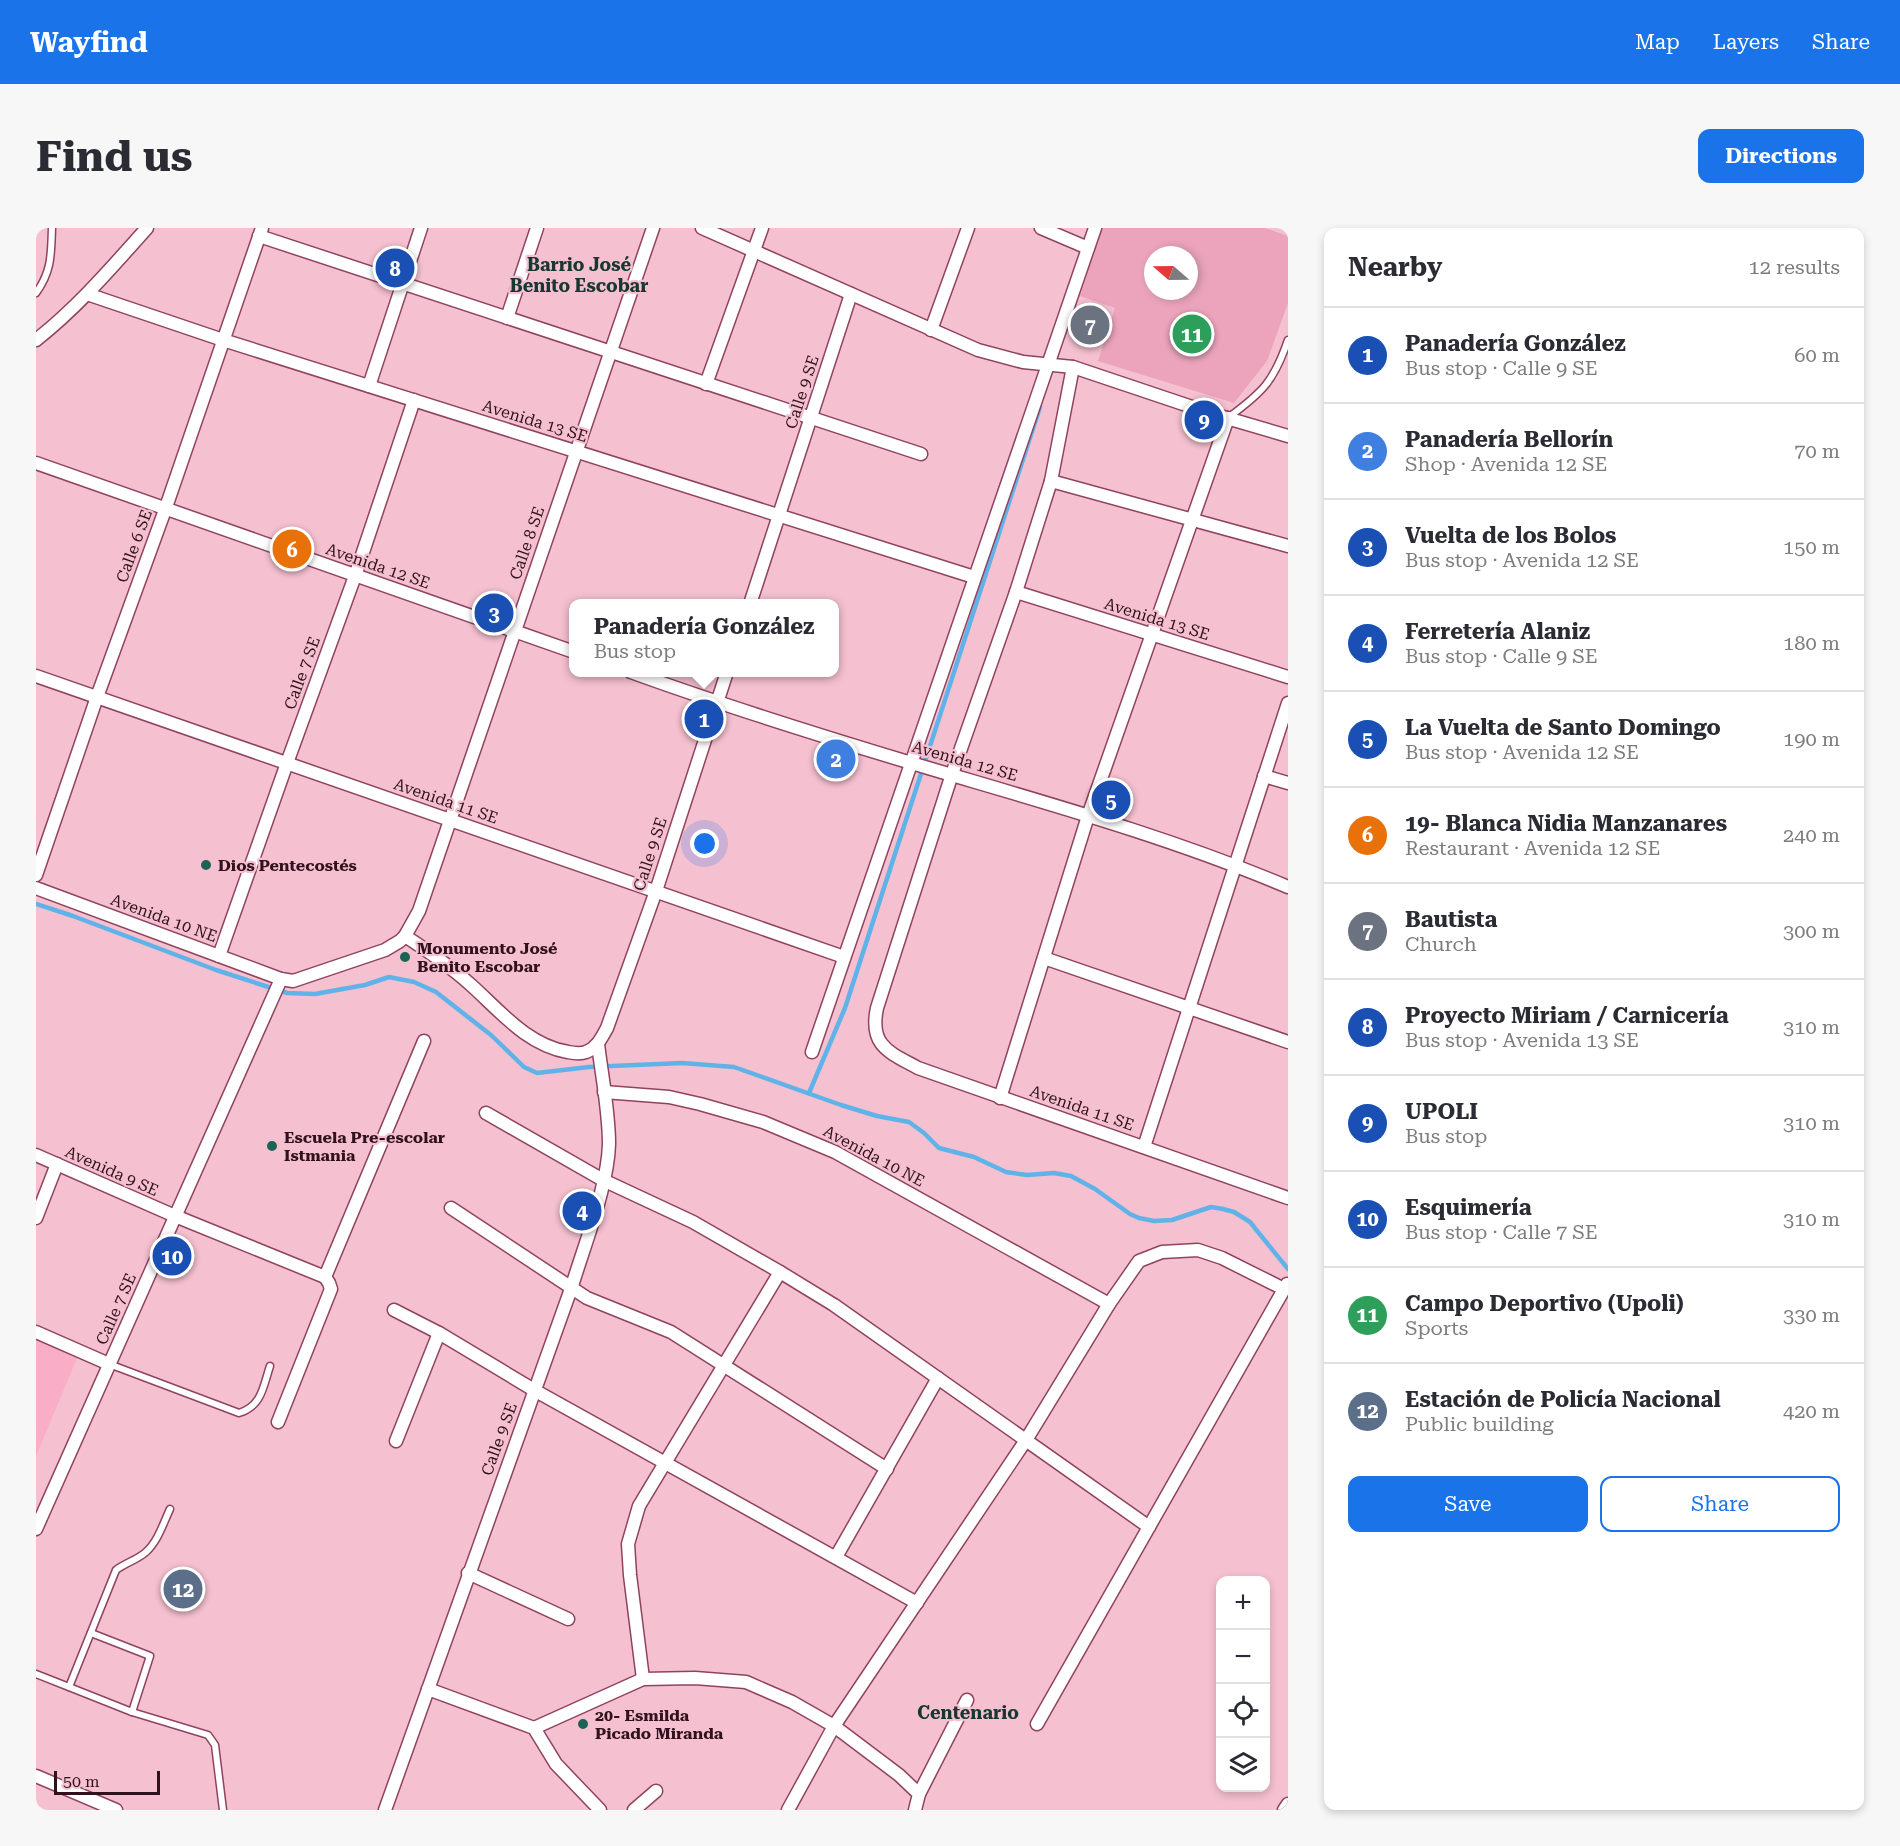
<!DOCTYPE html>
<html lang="en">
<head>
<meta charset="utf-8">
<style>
	:root { --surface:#fff; --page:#f7f7f7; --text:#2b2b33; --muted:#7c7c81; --line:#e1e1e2; --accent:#1a73e8 }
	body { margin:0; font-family:"Roboto Serif",serif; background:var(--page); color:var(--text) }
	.controls { position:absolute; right:18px; bottom:18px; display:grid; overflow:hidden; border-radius:12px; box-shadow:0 3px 9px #0003 }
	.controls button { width:54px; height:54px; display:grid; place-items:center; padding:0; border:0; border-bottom:2px solid var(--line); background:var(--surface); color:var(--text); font:30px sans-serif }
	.compass { position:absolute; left:1108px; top:18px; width:54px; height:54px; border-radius:50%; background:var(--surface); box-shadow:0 3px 9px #0003; rotate:290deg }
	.scale { position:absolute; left:18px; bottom:15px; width:106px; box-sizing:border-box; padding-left:6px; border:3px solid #31111d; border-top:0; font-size:16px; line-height:21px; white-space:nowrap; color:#31111d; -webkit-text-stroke:4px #f5c0d0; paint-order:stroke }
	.you { position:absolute; left:669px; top:616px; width:21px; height:21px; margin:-15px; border:4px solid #fff; border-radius:50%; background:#1a73e8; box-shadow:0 0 0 9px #1a73e833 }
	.badge { display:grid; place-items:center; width:39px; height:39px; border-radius:50%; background:var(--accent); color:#fff; font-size:20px; font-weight:700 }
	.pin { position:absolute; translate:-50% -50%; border:3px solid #fff; box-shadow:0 2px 6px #0006 }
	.popup { position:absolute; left:533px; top:371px; width:270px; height:78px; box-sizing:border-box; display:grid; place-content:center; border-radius:12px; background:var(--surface); filter:drop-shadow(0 2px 4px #0005); font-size:20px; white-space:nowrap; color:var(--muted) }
	.popup b { font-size:22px; color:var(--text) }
	.popup::after { content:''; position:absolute; left:50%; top:100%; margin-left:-12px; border:12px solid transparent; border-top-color:var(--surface) }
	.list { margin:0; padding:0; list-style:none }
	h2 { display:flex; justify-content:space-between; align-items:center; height:78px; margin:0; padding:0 24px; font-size:26px }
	h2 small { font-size:20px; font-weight:400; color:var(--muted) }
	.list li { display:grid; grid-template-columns:39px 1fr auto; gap:18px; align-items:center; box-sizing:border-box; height:96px; padding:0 24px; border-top:2px solid var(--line) }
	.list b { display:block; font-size:22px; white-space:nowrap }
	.list p { margin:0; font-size:20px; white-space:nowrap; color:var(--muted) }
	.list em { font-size:20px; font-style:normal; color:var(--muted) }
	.actions { display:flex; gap:12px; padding:18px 24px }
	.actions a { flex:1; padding:14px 0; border:2px solid var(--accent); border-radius:12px; text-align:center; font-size:21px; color:var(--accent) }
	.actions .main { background:var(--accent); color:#fff }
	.icon { flex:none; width:33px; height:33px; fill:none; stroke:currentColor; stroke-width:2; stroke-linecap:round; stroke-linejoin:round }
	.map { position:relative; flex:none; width:1252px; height:1582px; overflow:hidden; border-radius:12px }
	header { display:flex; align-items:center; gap:36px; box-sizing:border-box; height:84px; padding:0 30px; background:var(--accent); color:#fff }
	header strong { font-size:28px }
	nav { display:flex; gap:33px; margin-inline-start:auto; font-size:21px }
	.intro { display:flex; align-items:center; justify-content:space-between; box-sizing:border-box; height:144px; padding:0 36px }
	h1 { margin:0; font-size:42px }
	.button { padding:15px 27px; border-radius:12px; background:var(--accent); color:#fff; font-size:21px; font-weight:700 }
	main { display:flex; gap:36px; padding:0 36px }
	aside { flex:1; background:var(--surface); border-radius:12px; box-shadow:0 3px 9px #0003 }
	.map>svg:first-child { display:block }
	.built { fill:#faadc6 }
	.green { fill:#eba4bb; fill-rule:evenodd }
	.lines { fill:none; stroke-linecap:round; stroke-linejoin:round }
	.stream { stroke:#60b3e8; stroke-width:4.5 }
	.lane-casing { stroke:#90435f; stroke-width:9 }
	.street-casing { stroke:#90435f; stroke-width:15 }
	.lane { stroke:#fff; stroke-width:6 }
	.street { stroke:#fff; stroke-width:12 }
	.poi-dot { fill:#1c6356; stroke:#f5c0d0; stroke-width:2 }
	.labels { text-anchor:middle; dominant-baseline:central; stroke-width:4.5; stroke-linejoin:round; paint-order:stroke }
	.street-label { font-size:16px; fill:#31111d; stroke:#f5c0d0 }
	.poi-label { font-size:16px; font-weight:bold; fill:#31111d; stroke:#f5c0d0; text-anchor:start }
	.neighbourhood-label { font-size:18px; font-weight:bold; fill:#173731; stroke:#f5c0d0 }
</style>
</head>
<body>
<header>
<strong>Wayfind</strong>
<nav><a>Map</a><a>Layers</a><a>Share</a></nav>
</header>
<div class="intro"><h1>Find us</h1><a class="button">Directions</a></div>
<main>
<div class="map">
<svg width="1252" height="1582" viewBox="0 0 1252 1582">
	<rect width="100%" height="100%" fill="#f5c0d0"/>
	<polygon class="built" points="0,1113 41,1130 0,1228"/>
	<path class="green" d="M1066 0H1229L1252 8V75L1231 133 1198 175 1062 133 1079 80 1044 68ZM1117 27H1153V63H1117Z"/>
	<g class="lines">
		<g class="stream">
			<polyline points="0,676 37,688 180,742 251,765 279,766 329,757 353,749 378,754 400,764 455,807 488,839 501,845 553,839 646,835 698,839 805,877 841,888 873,894 888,905 903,920 938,929 970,944 991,947 1018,945 1035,948 1059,961 1094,986 1103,990 1118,993 1136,992 1175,979 1187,981 1198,984 1214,994 1252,1041"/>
			<polyline points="773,865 809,780 1004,179"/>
		</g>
		<defs>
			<g id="lane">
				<path d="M0 65C16 43 15 26 16 0"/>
				<path d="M1193 189C1227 164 1238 153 1252 112"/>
				<path d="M73 1136 203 1185C226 1178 227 1159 234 1138"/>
				<path d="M134 1281C127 1296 122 1313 110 1324 101 1332 89 1335 80 1342L33 1459 96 1484 172 1507 179 1517 187 1582"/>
				<polyline points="55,1405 114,1428 96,1484"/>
				<polyline points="0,1446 33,1459"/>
			</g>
			<g id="street">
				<polyline points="666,0 942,122 987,134 1037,139 1177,186 1252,208"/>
				<polyline points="1005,0 1052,20"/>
				<polyline points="223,8 885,226"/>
				<polyline points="51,66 187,112 938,349"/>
				<polyline points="471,90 501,0"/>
				<polyline points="895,102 932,0"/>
				<path d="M0 112C42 79 76 39 111 0"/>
				<path d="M1037 139 1015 253 980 364 916 546 841 780C833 818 853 824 882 840L1252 970"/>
				<polyline points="670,156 726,0"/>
				<polyline points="333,158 385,0"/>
				<polyline points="0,235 538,424"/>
				<polyline points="1015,253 1252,318"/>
				<polyline points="980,364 1252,449"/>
				<polyline points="714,376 815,66"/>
				<path d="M595 444C686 477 779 506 872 534 999 572 1129 607 1252 659"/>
				<polyline points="0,448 808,729"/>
				<polyline points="1228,548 1252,555"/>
				<polyline points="0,647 61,469 129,282 226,0"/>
				<polyline points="0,660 245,751 257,753 349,722 364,713 369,708 383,683 617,0"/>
				<path d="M369 708C392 723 414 738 435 757 464 783 491 817 532 824 537 825 545 826 550 824 561 820 566 809 571 800L620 663 691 444"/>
				<polyline points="183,728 251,535 319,348 378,172"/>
				<polyline points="1008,730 1252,814"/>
				<polyline points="776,824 1059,0"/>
				<polyline points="568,864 633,869 664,876 727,894 799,924 1073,1076"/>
				<polyline points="964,870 1052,588 1192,190"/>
				<polyline points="450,885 567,952 657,994 744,1044 798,1077 1113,1299"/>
				<polyline points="1108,919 1252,475"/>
				<polyline points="0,927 139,988 289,1049 293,1055 295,1061 242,1194"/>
				<polyline points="415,980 551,1070 635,1104 851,1241"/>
				<polyline points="0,990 21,936"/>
				<polyline points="289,1049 388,813"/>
				<polyline points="358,1082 403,1105 498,1162 881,1375"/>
				<polyline points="0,1104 73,1136"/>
				<polyline points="360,1213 403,1105"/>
				<polyline points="0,1301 245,751"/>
				<polyline points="800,1329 902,1150"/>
				<polyline points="432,1345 532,1391"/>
				<polyline points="607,1451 594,1347 592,1316 603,1278 744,1044"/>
				<polyline points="392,1461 498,1500 520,1536 564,1582"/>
				<polyline points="1001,1496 1251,1056"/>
				<polyline points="498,1500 607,1451 659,1450 710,1454 756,1474 798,1498 863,1547 883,1566 879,1582"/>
				<polyline points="0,1548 80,1582"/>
				<polyline points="883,1566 931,1472"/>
				<path d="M349 1582 536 1058C548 1018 572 958 573 916 573 883 566 849 562 816"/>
				<polyline points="598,1582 620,1563"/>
				<polyline points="752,1582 798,1498 990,1212 1073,1076 1103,1033 1126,1024 1162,1022 1186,1030 1248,1061"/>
				<polyline points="1248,1582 1252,1576"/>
			</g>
		</defs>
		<use href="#lane" class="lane-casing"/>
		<use href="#street" class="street-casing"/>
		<use href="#lane" class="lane"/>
		<use href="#street" class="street"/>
	</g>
	<g class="poi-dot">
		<circle cx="170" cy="637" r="6"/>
		<circle cx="369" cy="729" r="6"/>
		<circle cx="236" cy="918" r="6"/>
		<circle cx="547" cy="1496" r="6"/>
	</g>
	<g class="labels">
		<g class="street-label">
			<text transform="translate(766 164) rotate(-72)">Calle 9 SE</text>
			<text transform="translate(499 193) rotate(17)">Avenida 13 SE</text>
			<text transform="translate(491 315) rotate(-71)">Calle 8 SE</text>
			<text transform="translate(98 318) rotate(-70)">Calle 6 SE</text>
			<text transform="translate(342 338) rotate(19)">Avenida 12 SE</text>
			<text transform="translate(1121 391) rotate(17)">Avenida 13 SE</text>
			<text transform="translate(266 445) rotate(-70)">Calle 7 SE</text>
			<text transform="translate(929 533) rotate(16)">Avenida 12 SE</text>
			<text transform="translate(410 573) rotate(19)">Avenida 11 SE</text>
			<text transform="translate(614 626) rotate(-72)">Calle 9 SE</text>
			<text transform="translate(128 690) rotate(20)">Avenida 10 NE</text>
			<text transform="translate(1046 880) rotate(19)">Avenida 11 SE</text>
			<text transform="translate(838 928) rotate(28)">Avenida 10 NE</text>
			<text transform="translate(76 943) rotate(24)">Avenida 9 SE</text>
			<text transform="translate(80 1081) rotate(-66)">Calle 7 SE</text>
			<text transform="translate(463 1211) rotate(-70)">Calle 9 SE</text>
		</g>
		<g class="poi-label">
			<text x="182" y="637">Dios Pentecostés</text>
			<text x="381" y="720">Monumento José<tspan x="381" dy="18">Benito Escobar</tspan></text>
			<text x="248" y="909">Escuela Pre-escolar<tspan x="248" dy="18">Istmania</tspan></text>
			<text x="559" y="1487">20- Esmilda<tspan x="559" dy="18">Picado Miranda</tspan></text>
		</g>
		<g class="neighbourhood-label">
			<text x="543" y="36">Barrio José<tspan x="543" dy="21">Benito Escobar</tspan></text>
			<text x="932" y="1484">Centenario</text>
		</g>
	</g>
</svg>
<div class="controls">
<button>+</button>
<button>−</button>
<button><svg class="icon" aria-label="locate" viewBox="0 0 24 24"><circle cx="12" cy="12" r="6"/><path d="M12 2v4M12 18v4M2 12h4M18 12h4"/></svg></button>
<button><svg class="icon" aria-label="layers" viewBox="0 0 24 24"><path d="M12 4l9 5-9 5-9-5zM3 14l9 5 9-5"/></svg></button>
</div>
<svg class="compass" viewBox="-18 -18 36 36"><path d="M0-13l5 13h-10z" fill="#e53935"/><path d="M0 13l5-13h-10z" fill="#7c7c81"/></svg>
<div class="scale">50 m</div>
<div class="you"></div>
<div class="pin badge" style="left:668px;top:491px;background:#1a4fb4">1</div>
<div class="popup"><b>Panadería González</b>Bus stop</div>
<div class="pin badge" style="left:800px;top:531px;background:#3f7fe0">2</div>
<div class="pin badge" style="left:458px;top:385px;background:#1a4fb4">3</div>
<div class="pin badge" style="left:546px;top:983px;background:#1a4fb4">4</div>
<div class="pin badge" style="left:1075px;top:572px;background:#1a4fb4">5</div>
<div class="pin badge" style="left:256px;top:321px;background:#e8710a">6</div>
<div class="pin badge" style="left:1054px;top:97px;background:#6b7280">7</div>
<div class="pin badge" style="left:359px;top:40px;background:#1a4fb4">8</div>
<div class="pin badge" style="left:1168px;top:192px;background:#1a4fb4">9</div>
<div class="pin badge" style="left:136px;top:1028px;background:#1a4fb4">10</div>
<div class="pin badge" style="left:1156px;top:106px;background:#2e9e5b">11</div>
<div class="pin badge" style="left:147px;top:1361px;background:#5c6f8a">12</div>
</div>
<aside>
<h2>Nearby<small>12 results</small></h2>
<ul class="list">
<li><span class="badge" style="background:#1a4fb4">1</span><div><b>Panadería González</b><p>Bus stop · Calle 9 SE</p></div><em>60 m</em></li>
<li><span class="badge" style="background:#3f7fe0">2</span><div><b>Panadería Bellorín</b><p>Shop · Avenida 12 SE</p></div><em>70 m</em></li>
<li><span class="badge" style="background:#1a4fb4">3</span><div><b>Vuelta de los Bolos</b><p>Bus stop · Avenida 12 SE</p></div><em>150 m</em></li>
<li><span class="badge" style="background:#1a4fb4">4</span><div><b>Ferretería Alaniz</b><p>Bus stop · Calle 9 SE</p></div><em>180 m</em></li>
<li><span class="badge" style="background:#1a4fb4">5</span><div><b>La Vuelta de Santo Domingo</b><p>Bus stop · Avenida 12 SE</p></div><em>190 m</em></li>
<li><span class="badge" style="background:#e8710a">6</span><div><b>19- Blanca Nidia Manzanares</b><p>Restaurant · Avenida 12 SE</p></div><em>240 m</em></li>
<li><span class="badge" style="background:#6b7280">7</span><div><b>Bautista</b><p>Church</p></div><em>300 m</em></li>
<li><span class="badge" style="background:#1a4fb4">8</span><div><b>Proyecto Miriam / Carnicería</b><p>Bus stop · Avenida 13 SE</p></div><em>310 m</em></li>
<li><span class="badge" style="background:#1a4fb4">9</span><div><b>UPOLI</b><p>Bus stop</p></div><em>310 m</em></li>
<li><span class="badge" style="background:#1a4fb4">10</span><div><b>Esquimería</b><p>Bus stop · Calle 7 SE</p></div><em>310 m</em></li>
<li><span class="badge" style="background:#2e9e5b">11</span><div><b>Campo Deportivo (Upoli)</b><p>Sports</p></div><em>330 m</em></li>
<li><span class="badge" style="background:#5c6f8a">12</span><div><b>Estación de Policía Nacional</b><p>Public building</p></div><em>420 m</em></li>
</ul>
<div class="actions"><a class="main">Save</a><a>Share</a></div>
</aside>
</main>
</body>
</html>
